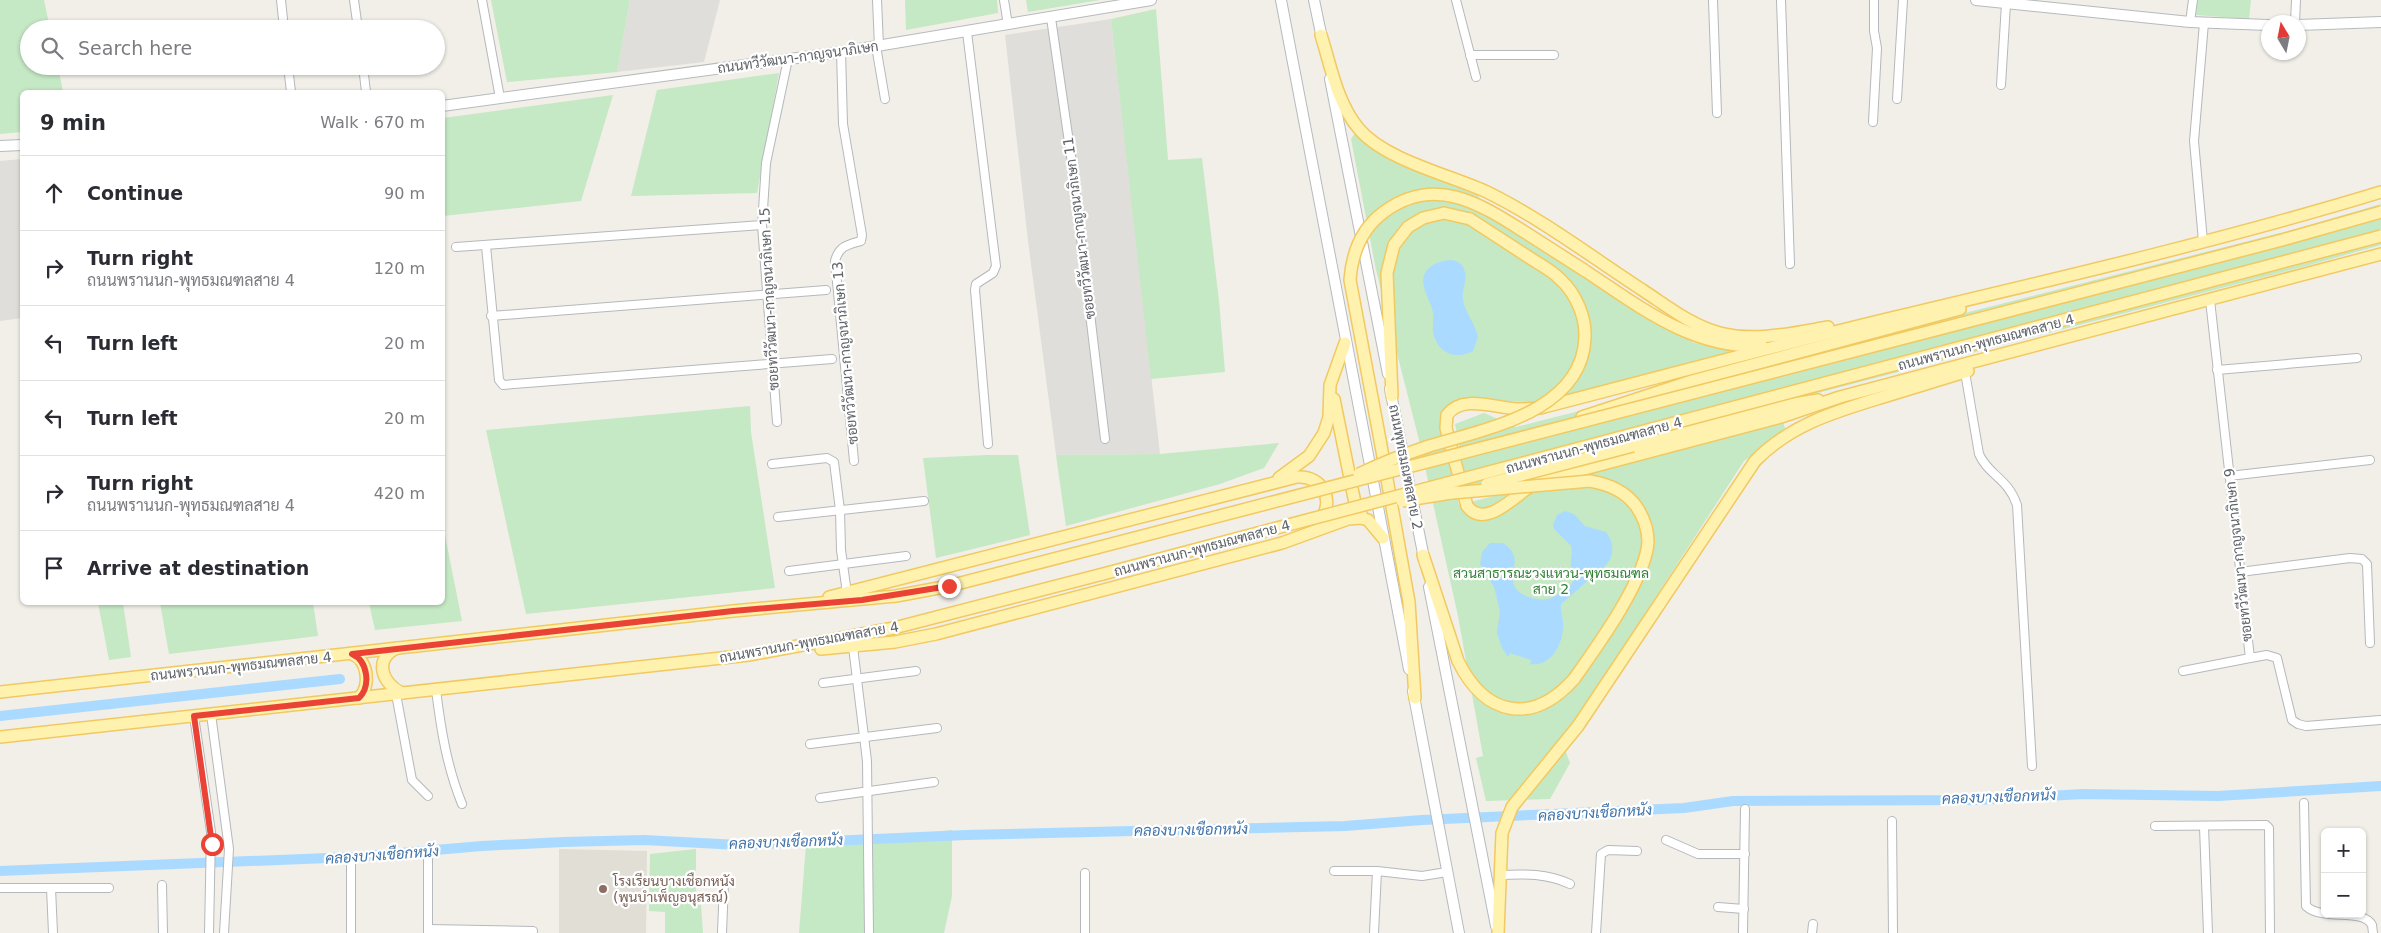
<!DOCTYPE html>
<html lang="en">
<head>
<meta charset="utf-8">
<style>
	:root { --surface:#fff; --page:#f7f7f7; --text:#2b2b33; --muted:#7c7c81; --line:#e1e1e2 }
	body { margin:0; font-family:"DejaVu Sans",Sarabun,sans-serif; background:var(--page); color:var(--text) }
	.controls { position:absolute; right:15px; bottom:15px; display:grid; overflow:hidden; border-radius:8px; box-shadow:0 1px 4px #0004 }
	.controls button { width:45px; height:45px; display:grid; place-items:center; padding:0; border:0; border-bottom:1px solid var(--line); background:var(--surface); color:var(--text); font:25px sans-serif }
	.compass { position:absolute; left:2261px; top:15px; width:45px; height:45px; border-radius:50%; background:var(--surface); box-shadow:0 1px 4px #0004; rotate:350deg }
	.stop { position:absolute; width:15px; height:15px; margin:-11px; border:4px solid #ea4335; border-radius:50%; background:#fff }
	.stop.end { background:#ea4335; border-color:#fff; box-shadow:0 1px 5px #0008 }
	.list { margin:0; padding:0; list-style:none }
	h2 { display:flex; justify-content:space-between; align-items:center; height:65px; margin:0; padding:0 20px; font-size:21px }
	h2 small { font-size:16px; font-weight:400; color:var(--muted) }
	.list li { display:grid; grid-template-columns:32px 1fr auto; gap:15px; align-items:center; box-sizing:border-box; height:75px; padding:0 20px; border-top:1px solid var(--line) }
	.list b { display:block; font-size:19px; white-space:nowrap }
	.list p { margin:0; font-size:16px; white-space:nowrap; color:var(--muted) }
	.list em { font-size:16px; font-style:normal; color:var(--muted) }
	.icon { flex:none; width:28px; height:28px; fill:none; stroke:currentColor; stroke-width:2; stroke-linecap:round; stroke-linejoin:round }
	.map { position:relative; flex:none; width:2381px; height:933px; overflow:hidden }
	.search { position:absolute; background:var(--surface); box-shadow:0 1px 4px #0004; left:20px; top:20px; width:425px; height:55px; display:flex; align-items:center; gap:12px; box-sizing:border-box; padding:0 18px; border-radius:28px; color:var(--muted); font-size:19px }
	.panel { position:absolute; background:var(--surface); box-shadow:0 1px 4px #0004; left:20px; top:90px; width:425px; height:515px; border-radius:8px }
	.map>svg:first-child { display:block }
	.industrial { fill:#e0deda }
	.education { fill:#e1ded6 }
	.green { fill:#c5e8c5 }
	.water { fill:#aadaff }
	.lines { fill:none; stroke-linecap:round; stroke-linejoin:round }
	.canal { stroke:#aadaff; stroke-width:10 }
	.street-casing { stroke:#b5b8bc; stroke-width:10 }
	.secondary-casing { stroke:#b6babf; stroke-width:12 }
	.primary-casing { stroke:#f2c960; stroke-width:14 }
	.street { stroke:#fff; stroke-width:8 }
	.secondary { stroke:#fff; stroke-width:10 }
	.primary { stroke:#fff2af; stroke-width:11 }
	.primary-bridge-casing { stroke:#f2c960; stroke-width:14; stroke-linecap:butt }
	.primary-bridge { stroke:#fff2af; stroke-width:11 }
	.route { stroke:#ea4335; stroke-width:6 }
	.education-dot { fill:#8d6e63; stroke:#fff; stroke-width:2 }
	.labels { text-anchor:middle; dominant-baseline:central; stroke-width:4.5; stroke-linejoin:round; paint-order:stroke }
	.street-label { font-size:14px; fill:#5f6368; stroke:#fff }
	.park-label { font-size:14px; fill:#348238; stroke:#fff }
	.education-label { font-size:14px; fill:#785e54; stroke:#fff; text-anchor:start }
	.water-label { font-size:15px; font-style:italic; fill:#4174aa; stroke:#fff }
</style>
</head>
<body>
<div class="map">
<svg width="2381" height="933" viewBox="0 0 2381 933">
	<rect width="100%" height="100%" fill="#f1efe8"/>
	<g class="industrial">
		<polygon points="630,0 720,0 704,62 617,72"/>
		<polygon points="1111,19 1160,454 1056,455 1028,241 1005,35"/>
		<polygon points="22,159 22,318 0,321 0,161"/>
	</g>
	<polygon class="education" points="559,849 647,851 646,933 559,933"/>
	<g class="green">
		<polygon points="0,0 44,0 50,29 29,29 29,66 58,66 63,92 22,92 22,132 0,134"/>
		<polygon points="491,0 630,0 617,72 507,82"/>
		<polygon points="905,0 997,0 998,13 906,30"/>
		<polygon points="1026,0 1100,0 1028,12"/>
		<polygon points="2198,0 2251,0 2249,19 2196,15"/>
		<polygon points="1156,9 1168,160 1202,158 1219,301 1225,372 1151,379 1111,19"/>
		<polygon points="779,73 757,193 631,196 657,90"/>
		<polygon points="613,95 581,201 443,216 443,118"/>
		<polygon points="1355,133 1361,140 1379,153 1478,196 1495,218 1606,290 1694,343 1742,351 1549,403 1457,399 1446,408 1440,423 1459,505 1783,422 1785,428 1778,436 1744,461 1562,742 1570,763 1550,799 1486,801 1476,758 1483,756 1458,616 1419,440 1376,270 1351,139"/>
		<polygon points="2381,204 2381,245 2306,266 1525,469 1518,483 1469,499 1455,424 1484,413 1516,427 2296,229"/>
		<polygon points="750,406 751,432 775,588 526,614 486,430"/>
		<polygon points="1279,443 1264,468 1220,484 1066,526 1056,455 1160,454"/>
		<polygon points="988,455 1018,455 1030,535 936,558 923,458"/>
		<polygon points="443,525 462,621 375,630 369,603 442,602"/>
		<polygon points="98,603 123,603 131,657 109,660"/>
		<polygon points="160,603 313,603 318,636 169,654"/>
		<polygon points="952,830 952,896 944,933 799,933 806,845"/>
		<polygon points="696,849 696,904 701,905 703,933 665,933 665,912 649,911 650,854"/>
	</g>
	<g class="water">
		<path d="M1452 260C1457 261 1462 263 1464 269 1469 279 1461 289 1463 300 1465 313 1475 323 1478 337L1473 351C1455 361 1436 352 1433 331 1432 325 1434 319 1433 312 1431 303 1426 296 1424 287 1419 269 1437 260 1452 260Z"/>
		<path d="M1565 511 1574 514 1585 526 1606 532C1614 542 1615 555 1606 565L1561 604C1560 612 1564 620 1563 628 1562 646 1550 667 1530 664L1531 660 1510 653 1508 657 1502 648 1497 633 1500 611 1494 587 1480 564 1482 552 1490 543H1503C1525 558 1508 570 1514 585 1520 599 1546 604 1557 595 1562 590 1572 588 1573 580 1574 576 1572 572 1571 568 1570 560 1573 553 1571 546L1554 529 1553 525 1557 515Z"/>
	</g>
	<g class="lines">
		<g class="canal">
			<polyline points="0,716 340,679"/>
			<polyline points="0,871 353,857 482,846 563,842 644,840 739,845 966,835 1345,826 1422,820 1684,808 1733,801 1978,800 2082,794 2218,796 2381,786"/>
		</g>
		<defs>
			<g id="street">
				<polyline points="281,0 284,29"/>
				<polyline points="354,0 358,29"/>
				<polyline points="482,0 500,98"/>
				<polyline points="877,0 879,46"/>
				<polyline points="1004,0 1008,25"/>
				<polyline points="1456,0 1476,77"/>
				<polyline points="1713,0 1717,113"/>
				<polyline points="1781,0 1790,264"/>
				<polyline points="1051,18 1072,163 1105,439"/>
				<polyline points="2190,22 2193,0"/>
				<polyline points="2295,22 2296,0"/>
				<polyline points="967,32 996,266 993,273 976,284 975,290 988,444"/>
				<polyline points="876,46 885,99"/>
				<path d="M841 52 843 124 862 235 861 241C847 245 839 246 835 261L854 461"/>
				<polyline points="1470,55 1554,55"/>
				<polyline points="288,66 291,92"/>
				<polyline points="363,66 366,92"/>
				<polyline points="2001,85 2006,4"/>
				<polyline points="1897,99 1903,0"/>
				<polyline points="1873,122 1877,48 1874,31 1874,0"/>
				<polyline points="2203,241 2194,141 2204,23"/>
				<polyline points="486,246 499,380 503,385 832,359"/>
				<polyline points="456,247 762,225"/>
				<polyline points="2210,300 2250,658 2267,655 2277,658 2292,720 2298,724 2306,726 2380,720"/>
				<polyline points="491,316 826,290"/>
				<polyline points="2217,370 2357,358"/>
				<path d="M1965 372 1979 454C1988 475 2008 478 2017 505L2032 766"/>
				<polyline points="777,422 762,225 766,163 788,59"/>
				<polyline points="772,464 827,458 834,462 840,510 841,550 847,593"/>
				<polyline points="2229,476 2370,460"/>
				<polyline points="778,517 924,501"/>
				<polyline points="789,571 906,556"/>
				<polyline points="2240,572 2350,558 2362,559 2367,564 2370,643"/>
				<polyline points="853,647 867,761 869,933"/>
				<polyline points="2183,671 2250,658"/>
				<polyline points="823,683 916,671"/>
				<path d="M436 690C441 730 447 767 462 804"/>
				<polyline points="396,694 412,780 428,796"/>
				<polyline points="211,714 229,849 224,933"/>
				<polyline points="194,716 211,832 209,933"/>
				<polyline points="810,744 937,728"/>
				<polyline points="820,798 934,782"/>
				<path d="M2304 803 2306 906C2323 922 2362 907 2372 925L2373 933"/>
				<polyline points="1892,821 1893,933"/>
				<polyline points="2155,826 2266,825 2269,828 2270,933"/>
				<polyline points="2204,827 2208,933"/>
				<polyline points="1666,840 1698,854 1745,854"/>
				<polyline points="428,860 428,933"/>
				<polyline points="351,863 351,933"/>
				<polyline points="1334,871 1377,871 1422,876 1447,872"/>
				<polyline points="1085,873 1085,933"/>
				<path d="M1499 875C1525 874 1546 873 1570 884"/>
				<polyline points="162,885 163,933"/>
				<polyline points="0,888 109,888"/>
				<polyline points="51,888 53,933"/>
				<polyline points="1718,907 1744,909"/>
				<polyline points="428,929 533,931"/>
				<polyline points="722,933 724,882"/>
				<polyline points="1374,933 1377,871"/>
				<polyline points="1596,933 1601,854 1608,850 1637,851"/>
				<polyline points="1743,933 1745,809"/>
				<polyline points="1812,933 1813,924"/>
			</g>
			<g id="secondary">
				<polyline points="1281,0 1409,669"/>
				<polyline points="1314,0 1323,43"/>
				<polyline points="1976,0 2190,22 2268,25"/>
				<polyline points="2298,25 2381,22"/>
				<polyline points="1330,79 1388,374"/>
				<polyline points="442,106 841,52 1151,0"/>
				<polyline points="0,146 22,145"/>
				<polyline points="1390,389 1425,563"/>
				<polyline points="1429,587 1496,926"/>
				<polyline points="1413,691 1459,933"/>
			</g>
			<g id="primary">
				<path d="M1321 35C1331 67 1337 103 1359 129 1385 160 1450 175 1487 192 1542 219 1593 258 1644 291 1667 306 1692 326 1720 333 1755 342 1793 333 1828 327"/>
				<path d="M2381 192C2220 241 2055 279 1891 318 1774 346 1657 378 1540 408 1532 409 1525 409 1517 409 1495 408 1462 394 1447 415L1446 428 1467 506C1484 529 1513 498 1528 488 1536 483 1545 480 1554 477L1781 417 1840 397 2381 254"/>
				<path d="M1584 270C1640 307 1692 349 1762 346"/>
				<polyline points="1392,396 1387,273 1394,245 1408,227 1423,218 1444,213 1470,219"/>
				<polyline points="1334,399 1355,503 1361,514"/>
				<polyline points="1582,417 1692,381 1960,309"/>
				<polyline points="1380,440 1409,602 1415,698"/>
				<polyline points="1633,446 1787,405 1818,400"/>
				<polyline points="1279,478 1309,456 1324,433 1329,417 1330,385 1345,343"/>
				<path d="M1423 555 1458 661C1485 716 1532 726 1574 679"/>
				<path d="M829 597 1297 477C1323 475 1336 502 1319 521"/>
				<path d="M397 648C373 659 382 684 402 693"/>
				<polyline points="821,649 895,642 936,634 1282,543 1348,519 1361,518 1368,520 1383,538"/>
				<path d="M352 654C368 660 371 686 359 698"/>
				<polyline points="0,692 733,611 896,596 949,586 1096,548"/>
				<polyline points="0,737 749,655 894,628 1103,574"/>
				<path d="M1498 933 1502 833 1512 807 1578 726 1755 461C1790 425 1834 412 1880 398 1909 389 1939 380 1968 371"/>
			</g>
		</defs>
		<use href="#street" class="street-casing"/>
		<use href="#secondary" class="secondary-casing"/>
		<use href="#primary" class="primary-casing"/>
		<use href="#street" class="street"/>
		<use href="#secondary" class="secondary"/>
		<use href="#primary" class="primary"/>
		<defs>
			<g id="primary-bridge">
				<path d="M1380 440 1350 280C1352 253 1362 228 1384 212 1434 175 1479 203 1523 231 1543 244 1564 257 1584 270"/>
				<path d="M1359 474C1382 463 1405 454 1429 446 1485 429 1582 412 1585 338 1586 317 1576 294 1561 280 1553 271 1541 265 1530 258 1510 245 1490 232 1470 219"/>
				<polyline points="1487,484 1633,446"/>
				<path d="M1452 493 1590 481C1608 484 1625 491 1636 506 1643 516 1648 529 1648 542 1646 579 1596 648 1574 679"/>
				<polyline points="1402,501 1457,492"/>
				<polyline points="1096,548 2282,240 2381,212"/>
				<polyline points="1103,574 2381,236"/>
			</g>
		</defs>
		<use href="#primary-bridge" class="primary-bridge-casing"/>
		<use href="#primary-bridge" class="primary-bridge"/>
	</g>
	<g class="lines">
		<path class="route" d="M212 844 194 716 359 698C371 686 368 661 352 654L733 611 862 600 949 586"/>
	</g>
	<circle class="education-dot" cx="603" cy="889" r="5"/>
	<g class="labels">
		<g class="street-label">
			<text transform="translate(798 57) rotate(-8)">ถนนทวีวัฒนา-กาญจนาภิเษก</text>
			<text transform="translate(1079 228) rotate(-97)">ซอยทวีวัฒนา-กาญจนาภิเษก 11</text>
			<text transform="translate(769 299) rotate(-93)">ซอยทวีวัฒนา-กาญจนาภิเษก 15</text>
			<text transform="translate(1986 342) rotate(-15)">ถนนพรานนก-พุทธมณฑลสาย 4</text>
			<text transform="translate(845 353) rotate(-95)">ซอยทวีวัฒนา-กาญจนาภิเษก 13</text>
			<text transform="translate(1594 445) rotate(-15)">ถนนพรานนก-พุทธมณฑลสาย 4</text>
			<text transform="translate(1406 467) rotate(79)">ถนนพุทธมณฑลสาย 2</text>
			<text transform="translate(1202 548) rotate(-15)">ถนนพรานนก-พุทธมณฑลสาย 4</text>
			<text transform="translate(2238 555) rotate(-96)">ซอยทวีวัฒนา-กาญจนาภิเษก 9</text>
			<text transform="translate(809 642) rotate(-10)">ถนนพรานนก-พุทธมณฑลสาย 4</text>
			<text transform="translate(241 666) rotate(-6)">ถนนพรานนก-พุทธมณฑลสาย 4</text>
		</g>
		<g class="park-label">
			<text x="1551" y="573">สวนสาธารณะวงแหวน-พุทธมณฑล<tspan x="1551" dy="16">สาย 2</tspan></text>
		</g>
		<g class="education-label">
			<text x="613" y="881">โรงเรียนบางเชือกหนัง<tspan x="613" dy="16">(พูนบำเพ็ญอนุสรณ์)</tspan></text>
		</g>
		<g class="water-label">
			<text transform="translate(1999 797) rotate(-2)">คลองบางเชือกหนัง</text>
			<text transform="translate(1595 813) rotate(-3)">คลองบางเชือกหนัง</text>
			<text transform="translate(1191 830) rotate(-1)">คลองบางเชือกหนัง</text>
			<text transform="translate(786 842) rotate(-2)">คลองบางเชือกหนัง</text>
			<text transform="translate(382 855) rotate(-4)">คลองบางเชือกหนัง</text>
		</g>
	</g>
</svg>
<div class="controls">
<button>+</button>
<button>−</button>
</div>
<svg class="compass" viewBox="-18 -18 36 36"><path d="M0-13l5 13h-10z" fill="#e53935"/><path d="M0 13l5-13h-10z" fill="#7c7c81"/></svg>
<div class="stop" style="left:212px;top:844px"></div>
<div class="stop end" style="left:949px;top:586px"></div>
<div class="search"><svg class="icon" aria-label="search" viewBox="0 0 24 24"><circle cx="10" cy="10" r="6"/><path d="M15 15l6 6"/></svg>Search here</div>
<section class="panel">
<h2>9 min<small>Walk · 670 m</small></h2>
<ul class="list">
<li><svg class="icon" aria-label="ahead" viewBox="0 0 24 24"><path d="M12 20V5M6 11l6-6 6 6"/></svg><div><b>Continue</b></div><em>90 m</em></li>
<li><svg class="icon" aria-label="right" viewBox="0 0 24 24"><path d="M7 20v-9h11M14 6l5 5-5 5"/></svg><div><b>Turn right</b><p>ถนนพรานนก-พุทธมณฑลสาย 4</p></div><em>120 m</em></li>
<li><svg class="icon" aria-label="left" viewBox="0 0 24 24"><path d="M17 20v-9H6M10 6l-5 5 5 5"/></svg><div><b>Turn left</b></div><em>20 m</em></li>
<li><svg class="icon" aria-label="left" viewBox="0 0 24 24"><path d="M17 20v-9H6M10 6l-5 5 5 5"/></svg><div><b>Turn left</b></div><em>20 m</em></li>
<li><svg class="icon" aria-label="right" viewBox="0 0 24 24"><path d="M7 20v-9h11M14 6l5 5-5 5"/></svg><div><b>Turn right</b><p>ถนนพรานนก-พุทธมณฑลสาย 4</p></div><em>420 m</em></li>
<li><svg class="icon" aria-label="arrive" viewBox="0 0 24 24"><path d="M6 21V4h12l-3 4 3 4H6"/></svg><div><b>Arrive at destination</b></div></li>
</ul>
</section>
</div>
</body>
</html>
